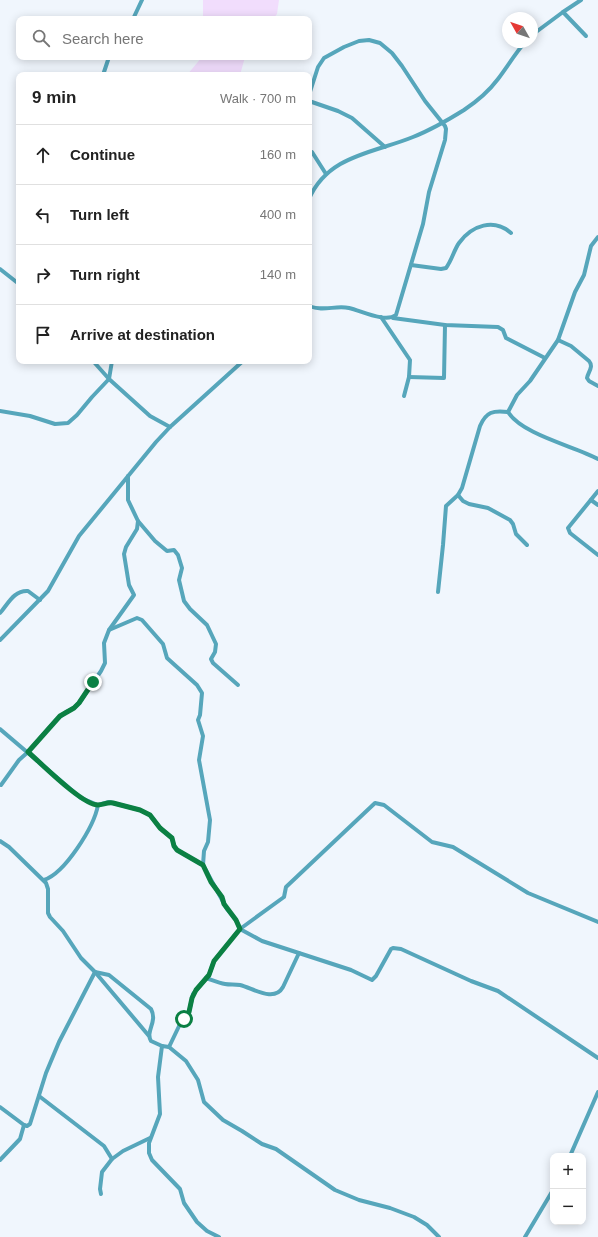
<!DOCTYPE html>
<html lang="en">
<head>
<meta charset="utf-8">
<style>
	:root { --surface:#fff; --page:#f2f2f2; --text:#222; --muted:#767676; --line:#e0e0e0 }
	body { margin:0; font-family:Arial,sans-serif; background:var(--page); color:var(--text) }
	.controls { position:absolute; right:12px; bottom:12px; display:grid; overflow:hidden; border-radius:8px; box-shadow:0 2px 10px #0003 }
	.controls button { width:36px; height:36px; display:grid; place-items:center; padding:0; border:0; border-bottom:1px solid var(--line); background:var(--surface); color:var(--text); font:20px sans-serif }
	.compass { position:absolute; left:502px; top:12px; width:36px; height:36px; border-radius:50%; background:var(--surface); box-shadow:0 2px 10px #0003; rotate:310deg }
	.stop { position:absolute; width:12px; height:12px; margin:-9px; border:3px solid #0b8043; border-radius:50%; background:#fff }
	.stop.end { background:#0b8043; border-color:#fff; box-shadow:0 1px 4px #0008 }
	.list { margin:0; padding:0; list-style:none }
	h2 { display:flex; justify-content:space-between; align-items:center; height:52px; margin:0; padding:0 16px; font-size:17px }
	h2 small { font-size:13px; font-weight:400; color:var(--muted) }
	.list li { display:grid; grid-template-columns:26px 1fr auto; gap:12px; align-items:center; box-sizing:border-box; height:60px; padding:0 16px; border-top:1px solid var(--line) }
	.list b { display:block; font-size:15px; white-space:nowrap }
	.list em { font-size:13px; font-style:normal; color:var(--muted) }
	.icon { flex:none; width:22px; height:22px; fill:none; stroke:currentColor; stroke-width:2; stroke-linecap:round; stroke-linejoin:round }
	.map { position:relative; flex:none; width:598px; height:1237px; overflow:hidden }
	.search { position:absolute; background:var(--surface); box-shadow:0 2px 10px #0003; left:16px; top:16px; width:296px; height:44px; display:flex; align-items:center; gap:10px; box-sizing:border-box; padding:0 14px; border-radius:8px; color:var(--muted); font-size:15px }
	.panel { position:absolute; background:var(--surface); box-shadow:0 2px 10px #0003; left:16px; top:72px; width:296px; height:292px; border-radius:8px }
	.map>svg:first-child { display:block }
	.green { fill:#f1ddfd }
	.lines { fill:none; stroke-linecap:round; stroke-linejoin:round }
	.street { stroke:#56a6bb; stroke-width:4 }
	.route { stroke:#0b8043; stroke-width:5 }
</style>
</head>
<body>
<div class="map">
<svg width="598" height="1237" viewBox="0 0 598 1237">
	<rect width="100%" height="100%" fill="#f0f6fd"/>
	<g class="green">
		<polygon points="203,0 279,0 277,14 273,19 203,19"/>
		<polygon points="202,57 245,57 240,75 187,75"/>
	</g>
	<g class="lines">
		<g class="street">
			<polyline points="563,12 586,36"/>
			<polyline points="133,19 142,0"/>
			<polyline points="532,35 563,12 581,0"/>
			<polyline points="103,75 109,57"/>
			<path d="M309 95 318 67 324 58 344 47 359 41 369 40 380 43 392 53 402 66 425 101 445 126 446 129 445 140 429 192 423 224 396 315C385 323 362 311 349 308 335 305 324 312 309 306"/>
			<polyline points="309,101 338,111 352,118 385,147"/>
			<polyline points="312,152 326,174"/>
			<path d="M309 199C328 155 374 153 413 137 431 130 448 120 464 110 476 102 489 91 498 79 507 67 515 54 525 42"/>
			<path d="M411 265 441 269 446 268C452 260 454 250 459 243 472 225 494 218 511 233"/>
			<polyline points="0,269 19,284"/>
			<polyline points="381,317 410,360 409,377 404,396"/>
			<polyline points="393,318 445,325 498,327 503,330 506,338 545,358"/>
			<path d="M558 340 571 346 589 361C594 367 588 372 587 378L589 381 598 386"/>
			<polyline points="93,361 109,379 150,416 170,427"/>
			<polyline points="409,377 444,378 445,325"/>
			<polyline points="0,411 30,416 55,424 68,423 77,415 92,397 109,379 112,361"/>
			<polyline points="508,412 517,395 530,381 558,340 575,292 584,275 591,246 598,237"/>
			<path d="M508 412C523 435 574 446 598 459"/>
			<polyline points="598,491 568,528 570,533 598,555"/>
			<polyline points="458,495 463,501 469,504 488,508 510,520 513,524 516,534 527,545"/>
			<polyline points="591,500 598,505"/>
			<polyline points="138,521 155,541 167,551 174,550 178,555 182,568 179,580 184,601 190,609 207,625 216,644 215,652 211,659 213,663 238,685"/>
			<path d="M438 592 443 545 446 506 458 495 462 488 480 426C486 412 493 410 508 412"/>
			<path d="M0 613C8 604 14 590 28 591L40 600"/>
			<polyline points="109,630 137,618 142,620 163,644 167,658 197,685 202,693 200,715 198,720 203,736 199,760 210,820 208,842 204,851 203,865 227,909 236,920 240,929 262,941 351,970 372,980 376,976 391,949 393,948 401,949 471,981 498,991 598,1058"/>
			<polyline points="0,640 48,591 79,536 156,442 170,427 243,361"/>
			<polyline points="0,729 81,798 98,805 109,802 113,803 140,810 150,815 160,828 172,838 174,846 177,850 203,865"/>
			<polyline points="1,785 19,760 28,752 56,720 66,712 74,708 79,703 101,671 105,663 104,643 109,630 134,595 129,585 124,554 126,547 137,529 138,521 128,500 128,476"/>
			<polyline points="0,841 9,847 46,883 48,889 48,913 50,917 63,931 81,958 95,972 149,1036"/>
			<path d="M44 880C65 873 94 827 98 805"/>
			<path d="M95 972 109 975 151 1009C158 1022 145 1031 151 1041L162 1046 169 1047 186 1061 198 1080 204 1102 223 1120 242 1131 262 1144 276 1149 335 1190 359 1200 390 1208 414 1217 427 1225 439 1237"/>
			<path d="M206 978C212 980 219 983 225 984 230 985 235 984 240 985 253 988 274 1003 283 987L299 953"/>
			<polyline points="162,1046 158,1077 160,1114 149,1143 149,1153 152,1160 180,1189 184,1203 197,1222 207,1231 219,1237"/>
			<polyline points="169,1047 181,1022 189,1012 193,994 209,975 214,961 240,929 284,897 286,887 375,803 384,805 432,842 453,847 528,893 598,922"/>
			<polyline points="39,1096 104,1146 112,1159"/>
			<polyline points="0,1107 24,1125 27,1126 30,1124 46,1073 59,1042 95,972"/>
			<polyline points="570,1156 598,1092"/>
			<polyline points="0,1160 20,1139 24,1125"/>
			<polyline points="101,1194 100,1189 102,1172 112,1159 123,1151 150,1138"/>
			<polyline points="525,1237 553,1190"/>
		</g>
	</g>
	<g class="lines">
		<path class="route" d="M93 682 79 703 74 708 60 716 28 752C41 763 82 805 98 805 103 805 107 802 113 803L140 810 150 815 160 828 172 838 174 846 177 850 203 865 211 882 222 897 224 904 236 920 240 929 214 961 209 975 196 990 192 998 189 1012 184 1019"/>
	</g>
</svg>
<div class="controls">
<button>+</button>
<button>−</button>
</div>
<svg class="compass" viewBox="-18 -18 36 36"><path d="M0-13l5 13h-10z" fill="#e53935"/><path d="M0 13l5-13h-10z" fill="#767676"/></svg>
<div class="stop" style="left:184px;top:1019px"></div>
<div class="stop end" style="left:93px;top:682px"></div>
<div class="search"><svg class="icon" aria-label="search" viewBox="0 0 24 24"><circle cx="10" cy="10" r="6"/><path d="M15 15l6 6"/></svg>Search here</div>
<section class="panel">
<h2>9 min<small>Walk · 700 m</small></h2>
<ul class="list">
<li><svg class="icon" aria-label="ahead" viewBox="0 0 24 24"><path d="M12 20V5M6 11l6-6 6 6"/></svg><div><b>Continue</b></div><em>160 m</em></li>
<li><svg class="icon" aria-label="left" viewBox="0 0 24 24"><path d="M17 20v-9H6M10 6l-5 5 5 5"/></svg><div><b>Turn left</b></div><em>400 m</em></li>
<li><svg class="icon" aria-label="right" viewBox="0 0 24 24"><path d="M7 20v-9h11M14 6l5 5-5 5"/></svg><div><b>Turn right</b></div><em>140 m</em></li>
<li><svg class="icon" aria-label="arrive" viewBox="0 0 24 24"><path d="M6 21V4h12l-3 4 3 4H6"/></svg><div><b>Arrive at destination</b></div></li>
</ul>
</section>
</div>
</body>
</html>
